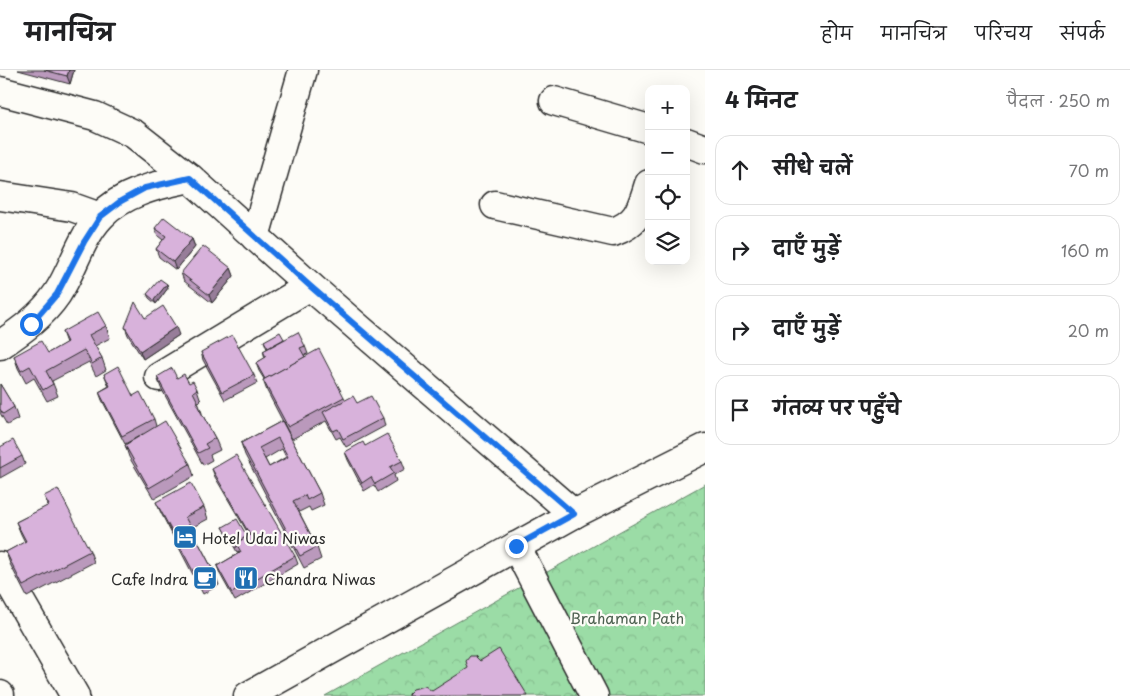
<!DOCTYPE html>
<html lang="hi">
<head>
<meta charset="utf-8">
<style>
	:root { --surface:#fff; --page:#f6f6f6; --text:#202124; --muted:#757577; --line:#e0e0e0 }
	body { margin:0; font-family:"Playpen Sans","Playpen Sans Deva",sans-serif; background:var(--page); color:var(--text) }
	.controls { position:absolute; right:15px; top:15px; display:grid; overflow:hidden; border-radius:10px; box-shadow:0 5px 20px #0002 }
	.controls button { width:45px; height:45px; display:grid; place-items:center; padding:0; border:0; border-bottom:1px solid var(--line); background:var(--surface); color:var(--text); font:25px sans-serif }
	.stop { position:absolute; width:15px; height:15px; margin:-11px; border:4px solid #1a73e8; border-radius:50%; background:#fff }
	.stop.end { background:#1a73e8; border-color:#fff; box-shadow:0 1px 5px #0008 }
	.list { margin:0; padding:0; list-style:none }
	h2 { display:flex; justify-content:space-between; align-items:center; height:65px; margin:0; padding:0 20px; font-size:21px }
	h2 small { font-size:16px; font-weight:400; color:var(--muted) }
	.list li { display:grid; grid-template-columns:32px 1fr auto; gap:15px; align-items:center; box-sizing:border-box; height:70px; margin:0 10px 10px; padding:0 10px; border:1px solid var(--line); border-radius:15px }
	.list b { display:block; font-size:19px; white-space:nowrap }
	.list em { font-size:16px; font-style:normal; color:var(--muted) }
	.icon { flex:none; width:28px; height:28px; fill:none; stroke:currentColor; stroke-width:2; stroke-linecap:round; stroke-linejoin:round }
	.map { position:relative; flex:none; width:705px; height:626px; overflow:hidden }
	header { display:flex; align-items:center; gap:30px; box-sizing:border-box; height:70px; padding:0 25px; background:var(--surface); border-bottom:1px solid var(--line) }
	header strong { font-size:24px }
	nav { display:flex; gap:28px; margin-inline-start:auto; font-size:18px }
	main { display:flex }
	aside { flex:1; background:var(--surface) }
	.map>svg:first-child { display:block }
	.park { fill:url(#park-crowns); stroke:#638468 }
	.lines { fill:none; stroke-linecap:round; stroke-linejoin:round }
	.minor-casing { stroke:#2b2b2b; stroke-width:31 }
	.minor { stroke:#fdfcf7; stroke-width:28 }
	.wall { fill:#ba99bc; stroke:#2b2b2b; fill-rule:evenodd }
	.shaded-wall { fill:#977d99; stroke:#2b2b2b }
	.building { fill:#d8b2db; stroke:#2b2b2b; fill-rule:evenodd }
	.route { stroke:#1a73e8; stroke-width:6 }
	.labels { text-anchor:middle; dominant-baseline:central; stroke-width:4.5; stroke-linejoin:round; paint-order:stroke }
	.poi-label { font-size:15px; fill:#2b2b2b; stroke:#fdfcf7; text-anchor:start }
	.park-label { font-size:15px; fill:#4d6050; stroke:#fdfcf7 }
</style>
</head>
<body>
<header>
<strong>मानचित्र</strong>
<nav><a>होम</a><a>मानचित्र</a><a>परिचय</a><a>संपर्क</a></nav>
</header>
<main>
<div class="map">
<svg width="705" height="626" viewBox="0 0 705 626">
	<defs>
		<pattern id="park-crowns" width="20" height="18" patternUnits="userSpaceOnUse" patternTransform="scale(1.25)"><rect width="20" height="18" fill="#9bdca6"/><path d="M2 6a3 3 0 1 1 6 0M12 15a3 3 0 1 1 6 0" fill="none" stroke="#86bd8f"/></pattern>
	</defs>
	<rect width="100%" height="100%" fill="#fdfcf7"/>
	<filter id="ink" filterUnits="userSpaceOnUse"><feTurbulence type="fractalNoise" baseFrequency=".02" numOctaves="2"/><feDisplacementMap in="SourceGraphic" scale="10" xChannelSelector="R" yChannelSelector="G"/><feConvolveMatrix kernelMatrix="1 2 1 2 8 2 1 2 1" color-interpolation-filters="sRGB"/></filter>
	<g filter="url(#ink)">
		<polygon class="park" points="705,414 705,626 325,626"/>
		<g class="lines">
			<defs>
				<g id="minor">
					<polyline points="0,21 95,46 134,64 190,108 310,216 574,444"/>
					<polyline points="554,31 649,59"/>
					<polyline points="686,72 705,79"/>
					<polyline points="0,126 72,137 100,147"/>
					<path d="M495 135 613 162C639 153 641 138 649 114"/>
					<polyline points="255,167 303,0"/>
					<path d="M0 275C21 261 42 246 57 224 73 200 80 169 100 147 123 122 158 115 190 108"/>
					<polyline points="159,307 310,216"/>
					<polyline points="516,476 594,626"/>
					<polyline points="0,496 75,626"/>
					<polyline points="0,625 0,626"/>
					<polyline points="248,626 574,444 705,378"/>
				</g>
			</defs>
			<use href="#minor" class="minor-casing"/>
			<use href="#minor" class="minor"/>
		</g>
		<g class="wall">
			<polygon points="18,0 74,0 70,14"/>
			<polygon points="155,158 192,169 195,177 176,200 159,187 156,179 163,170 158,166"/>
			<polygon points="231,198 234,206 212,233 184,211 181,203"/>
			<polygon points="167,214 168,218 156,234 149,228 147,224"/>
			<polygon points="145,248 179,265 143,289 128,265 125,257"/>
			<polygon points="106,256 110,268 95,276 102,288 106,300 96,306 89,292 52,311 58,326 47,331 34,308 26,313 18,298 14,286 48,283 66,273 62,262"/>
			<polygon points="284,269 305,276 308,284 304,285 305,287 344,327 346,330 357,333 383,348 385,356 346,377 340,367 336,369 326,351 292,369 267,321 263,310 264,309 259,301 256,293 265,288 263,281 267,279 264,271"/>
			<polygon points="201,282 254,305 257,313 225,330 203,290"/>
			<polygon points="104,304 133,326 154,349 156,356 190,394 194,406 154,429 129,387 125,375 143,364 125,374 102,330 99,322 109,316"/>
			<polygon points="157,307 177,308 189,313 197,319 201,331 198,332 202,343 202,344 215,368 220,380 210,385 212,390 203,395 161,318"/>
			<polygon points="0,314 14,337 18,349 7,355 0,343"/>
			<path d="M282 351 320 423 324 435 311 441 309 437 299 442 317 477 321 489 304 498 245 385 241 373ZM282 379 286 387 269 397 265 389Z"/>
			<polygon points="365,376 402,391 405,399 394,405 396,411 378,422 374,415 364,421 348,390 345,382"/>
			<polygon points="0,377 22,386 25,394 0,408"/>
			<polygon points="212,399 295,486 298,494 235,531 220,504 217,496 239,483 239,481 237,482 223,457 247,466 249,465 215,407"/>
			<polygon points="44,426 90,481 94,492 27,527 10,494 6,482 25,472 21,464 16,452 48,436"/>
			<polygon points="156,432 204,437 208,449 191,458 215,504 219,515 203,524 161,443"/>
		</g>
		<g class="shaded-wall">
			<polygon points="69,0 74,0 70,14 67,6"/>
			<polygon points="192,169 195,177 176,200 173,192"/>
			<polygon points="231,198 234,206 212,233 209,225"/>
			<polygon points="167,214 168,218 156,234 154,230"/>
			<polygon points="176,257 179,265 143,289 140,281"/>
		</g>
		<g class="building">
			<polygon points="44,0 69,0 67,6"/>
			<polygon points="164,147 192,169 173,192 156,179 166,166 155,158"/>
			<polygon points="203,176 231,198 209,225 181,203"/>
			<polygon points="160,209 167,214 154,230 147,224"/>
			<polygon points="135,232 145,248 163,236 176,257 140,281 125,257"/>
			<polygon points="98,242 106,256 89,265 102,288 92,294 84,280 46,301 53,314 43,320 30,296 21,301 14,286 41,271 48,283 67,272 62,262"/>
			<polygon points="280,262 284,269 268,278 264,271"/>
			<polygon points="298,262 305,276 300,278 305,287 265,309 256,293 266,287 263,281"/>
			<polygon points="232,265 254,305 222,322 201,282"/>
			<polygon points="319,279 344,327 288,357 263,310"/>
			<polygon points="118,296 133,326 140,322 154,349 122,366 99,322 110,316 104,304"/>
			<polygon points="172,298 177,308 184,304 189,313 193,311 197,319 193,322 198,332 196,333 215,368 205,374 208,378 198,383 157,307"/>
			<polygon points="0,314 14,337 3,344 0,339"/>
			<polygon points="353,326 357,333 371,326 383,348 343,369 338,359 333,361 323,342"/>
			<polygon points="165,351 190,394 149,418 125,375"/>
			<path d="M282 351 320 423 307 430 305 425 293 431 317 477 300 486 241 373ZM278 368 288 387 269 397 259 378Z"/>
			<polygon points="387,364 402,391 390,397 394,403 375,414 371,407 362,413 345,382 363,372 365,376"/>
			<polygon points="13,370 22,386 0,398 0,377"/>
			<polygon points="236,385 295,486 232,523 217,496 241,482 236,473 250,465 212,399"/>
			<polygon points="191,413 204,437 185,447 215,504 199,512 156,432"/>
			<polygon points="58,419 90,481 23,516 6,482 26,471 16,452 49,435 44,426"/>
			<polygon points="237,449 247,466 236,473 237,477 235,478 223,457"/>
			<polygon points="499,579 528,626 408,626 408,624 413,619 425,616 432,621 468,598 466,591 470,586 475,586 480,591"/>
		</g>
	</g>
	<g class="lines" filter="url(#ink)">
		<polyline class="route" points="31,254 57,224 84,172 100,147 121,131 145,118 190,108 310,216 574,444 516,476"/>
	</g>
	<defs>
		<symbol id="hotel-square" viewBox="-11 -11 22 22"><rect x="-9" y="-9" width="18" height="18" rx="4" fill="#1f6fb2" stroke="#fdfcf7"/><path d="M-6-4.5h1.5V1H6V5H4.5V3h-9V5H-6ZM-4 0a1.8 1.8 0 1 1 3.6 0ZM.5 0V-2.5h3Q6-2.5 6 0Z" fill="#fff"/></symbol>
		<symbol id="cafe-square" viewBox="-11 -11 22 22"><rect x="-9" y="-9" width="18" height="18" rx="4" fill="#1f6fb2" stroke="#fdfcf7"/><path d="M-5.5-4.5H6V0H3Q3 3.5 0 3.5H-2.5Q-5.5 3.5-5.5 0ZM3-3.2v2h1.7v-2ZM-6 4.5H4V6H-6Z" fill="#fff"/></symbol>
		<symbol id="restaurant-square" viewBox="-11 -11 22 22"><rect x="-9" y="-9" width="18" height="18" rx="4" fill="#1f6fb2" stroke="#fdfcf7"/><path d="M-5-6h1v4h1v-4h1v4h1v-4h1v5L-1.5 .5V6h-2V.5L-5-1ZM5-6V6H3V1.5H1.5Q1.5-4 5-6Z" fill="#fff"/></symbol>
	</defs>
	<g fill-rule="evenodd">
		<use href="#hotel-square" x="171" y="453" width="28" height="28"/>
		<use href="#cafe-square" x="191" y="494" width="28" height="28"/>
		<use href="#restaurant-square" x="232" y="494" width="28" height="28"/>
	</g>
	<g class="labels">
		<g class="poi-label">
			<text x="202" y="467">Hotel Udai Niwas</text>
			<text x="188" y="508" text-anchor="end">Cafe Indra</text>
			<text x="264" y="508">Chandra Niwas</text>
		</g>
		<g class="park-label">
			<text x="627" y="547">Brahaman Path</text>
		</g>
	</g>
</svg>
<div class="controls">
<button>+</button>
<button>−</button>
<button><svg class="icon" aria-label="locate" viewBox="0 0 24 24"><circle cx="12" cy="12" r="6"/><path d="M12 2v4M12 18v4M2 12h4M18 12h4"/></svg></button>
<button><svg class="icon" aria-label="layers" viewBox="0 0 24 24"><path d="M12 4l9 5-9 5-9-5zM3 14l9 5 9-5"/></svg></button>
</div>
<div class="stop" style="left:31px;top:254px"></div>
<div class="stop end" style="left:516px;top:476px"></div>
</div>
<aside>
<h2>4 मिनट<small>पैदल · 250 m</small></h2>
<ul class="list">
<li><svg class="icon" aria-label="ahead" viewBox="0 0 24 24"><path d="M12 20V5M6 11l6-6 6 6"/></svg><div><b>सीधे चलें</b></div><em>70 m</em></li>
<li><svg class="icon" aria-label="right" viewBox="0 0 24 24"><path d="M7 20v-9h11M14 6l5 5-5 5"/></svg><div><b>दाएँ मुड़ें</b></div><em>160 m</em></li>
<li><svg class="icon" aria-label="right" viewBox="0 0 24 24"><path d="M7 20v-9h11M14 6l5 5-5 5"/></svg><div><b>दाएँ मुड़ें</b></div><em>20 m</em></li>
<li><svg class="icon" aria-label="arrive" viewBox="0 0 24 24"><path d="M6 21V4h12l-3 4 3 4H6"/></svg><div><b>गंतव्य पर पहुँचे</b></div></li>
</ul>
</aside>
</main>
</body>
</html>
